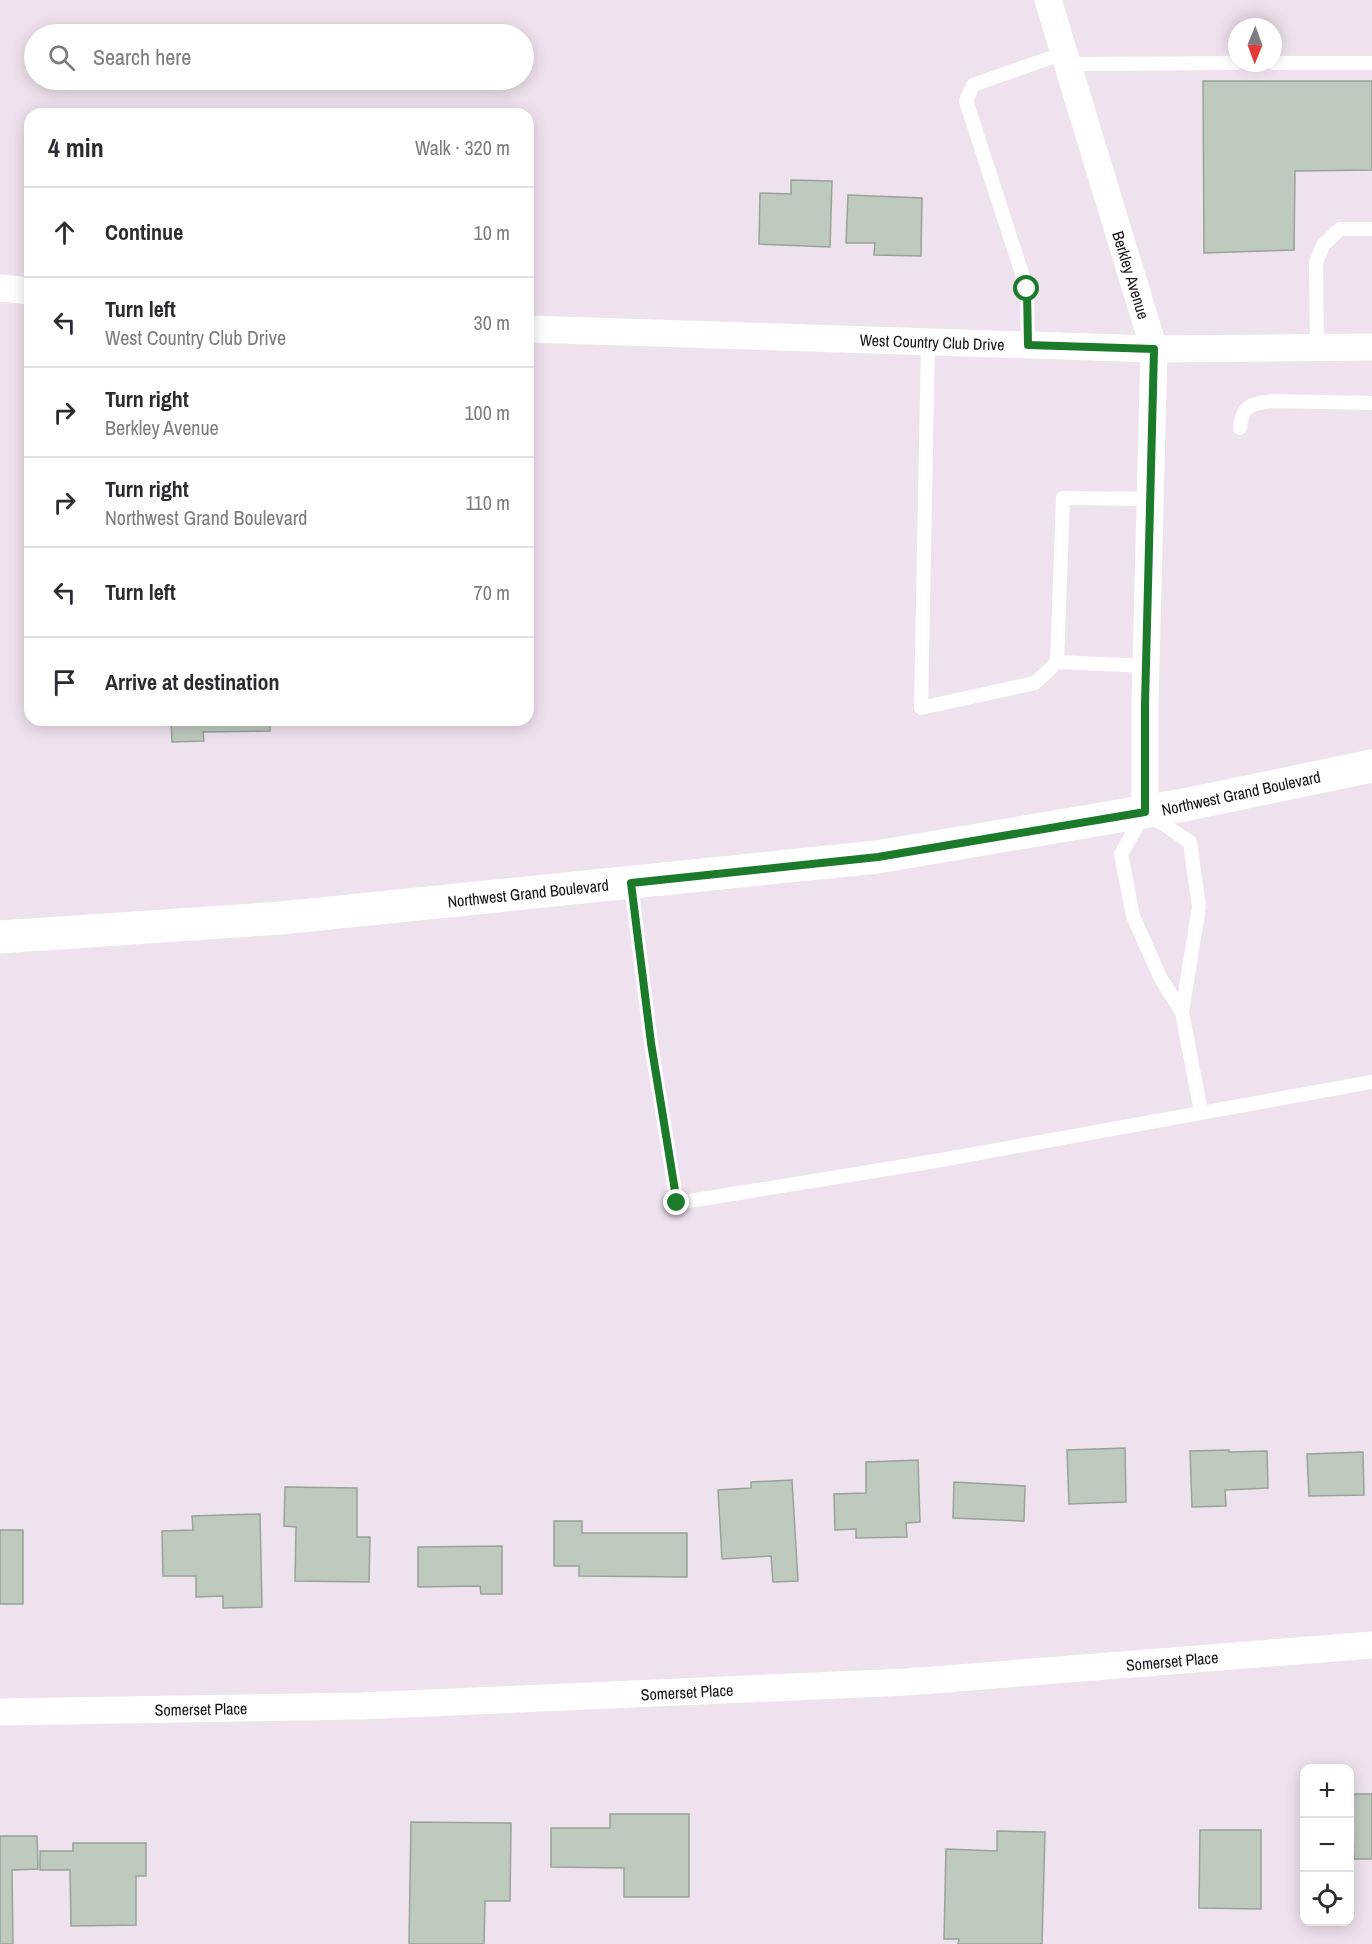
<!DOCTYPE html>
<html lang="en">
<head>
<meta charset="utf-8">
<style>
	:root { --surface:#fff; --page:#f7f7f7; --text:#2b2b33; --muted:#7c7c81; --line:#e1e1e2 }
	body { margin:0; font-family:"Archivo Narrow",sans-serif; background:var(--page); color:var(--text) }
	.controls { position:absolute; right:18px; bottom:18px; display:grid; overflow:hidden; border-radius:12px; box-shadow:0 3px 15px #0003 }
	.controls button { width:54px; height:54px; display:grid; place-items:center; padding:0; border:0; border-bottom:2px solid var(--line); background:var(--surface); color:var(--text); font:30px sans-serif }
	.compass { position:absolute; left:1228px; top:18px; width:54px; height:54px; border-radius:50%; background:var(--surface); box-shadow:0 3px 15px #0003; rotate:181deg }
	.stop { position:absolute; width:18px; height:18px; margin:-14px; border:4px solid #1c7a2b; border-radius:50%; background:#fff }
	.stop.end { background:#1c7a2b; border-color:#fff; box-shadow:0 2px 6px #0008 }
	.list { margin:0; padding:0; list-style:none }
	h2 { display:flex; justify-content:space-between; align-items:center; height:78px; margin:0; padding:0 24px; font-size:26px }
	h2 small { font-size:20px; font-weight:400; color:var(--muted) }
	.list li { display:grid; grid-template-columns:39px 1fr auto; gap:18px; align-items:center; box-sizing:border-box; height:90px; padding:0 24px; border-top:2px solid var(--line) }
	.list b { display:block; font-size:22px; white-space:nowrap }
	.list p { margin:0; font-size:20px; white-space:nowrap; color:var(--muted) }
	.list em { font-size:20px; font-style:normal; color:var(--muted) }
	.icon { flex:none; width:33px; height:33px; fill:none; stroke:currentColor; stroke-width:2; stroke-linecap:round; stroke-linejoin:round }
	.map { position:relative; flex:none; width:1372px; height:1944px; overflow:hidden }
	.search { position:absolute; background:var(--surface); box-shadow:0 3px 15px #0003; left:24px; top:24px; width:510px; height:66px; display:flex; align-items:center; gap:15px; box-sizing:border-box; padding:0 21px; border-radius:33px; color:var(--muted); font-size:22px }
	.panel { position:absolute; background:var(--surface); box-shadow:0 3px 15px #0003; left:24px; top:108px; width:510px; height:618px; border-radius:18px }
	.map>svg:first-child { display:block }
	.building { fill:#bfcabf; stroke:#98a398; stroke-width:1.5 }
	.lines { fill:none; stroke-linecap:round; stroke-linejoin:round }
	.lane { stroke:#fff; stroke-width:14 }
	.street { stroke:#fff; stroke-width:27 }
	.secondary { stroke:#fff; stroke-width:33 }
	.route { stroke:#1c7a2b; stroke-width:8 }
	.labels { text-anchor:middle; dominant-baseline:central; stroke-width:4.5; stroke-linejoin:round; paint-order:stroke }
	.street-label { font-size:16px; fill:#151115; stroke:#fff }
</style>
</head>
<body>
<div class="map">
<svg width="1372" height="1944" viewBox="0 0 1372 1944">
	<rect width="100%" height="100%" fill="#eee2ee"/>
	<g class="building">
		<polygon points="1203,81 1372,81 1372,170 1295,171 1294,250 1204,253"/>
		<polygon points="791,180 832,181 830,247 759,244 760,193 791,194"/>
		<polygon points="848,195 922,198 921,256 874,255 875,243 846,243"/>
		<polygon points="171,720 270,720 270,731 203,732 204,741 172,742"/>
		<polygon points="1125,1448 1126,1502 1069,1504 1067,1450"/>
		<polygon points="1229,1450 1229,1452 1267,1451 1268,1488 1225,1490 1226,1506 1192,1507 1190,1451"/>
		<polygon points="1363,1452 1364,1495 1309,1496 1307,1454"/>
		<polygon points="918,1460 920,1522 906,1523 907,1537 856,1538 856,1529 835,1530 834,1494 866,1493 866,1462"/>
		<polygon points="792,1480 798,1581 773,1582 771,1556 722,1559 718,1490 751,1488 751,1482"/>
		<polygon points="954,1482 1025,1486 1024,1521 953,1518"/>
		<polygon points="285,1487 357,1488 357,1537 370,1537 369,1582 295,1581 296,1527 284,1526"/>
		<polygon points="260,1514 262,1607 223,1608 223,1596 196,1597 196,1576 163,1576 162,1531 193,1530 192,1516"/>
		<polygon points="554,1521 582,1521 582,1533 687,1533 687,1577 579,1576 579,1566 554,1566"/>
		<rect x="0" y="1530" width="23" height="74"/>
		<polygon points="502,1546 502,1594 481,1594 480,1586 418,1587 418,1547"/>
		<polygon points="1350,1794 1372,1794 1372,1859 1354,1859 1353,1832 1350,1832"/>
		<polygon points="610,1814 689,1814 689,1897 624,1897 624,1868 551,1867 551,1828 610,1828"/>
		<polygon points="411,1822 511,1823 510,1901 485,1901 484,1944 409,1944"/>
		<polygon points="1200,1830 1261,1830 1261,1909 1199,1908"/>
		<polygon points="997,1831 1045,1832 1042,1944 958,1944 959,1939 944,1939 946,1849 997,1851"/>
		<polygon points="0,1836 37,1836 38,1869 12,1870 13,1944 0,1944"/>
		<polygon points="73,1843 146,1843 146,1876 136,1876 136,1925 71,1926 70,1870 40,1870 40,1851 73,1851"/>
	</g>
	<g class="lines">
		<g class="lane">
			<polyline points="1273,63 1372,63"/>
			<polyline points="1067,64 1237,63"/>
			<polyline points="928,341 921,708 1035,683 1057,662"/>
			<polyline points="1028,345 1027,289 966,101 973,85 1064,53"/>
			<polyline points="1317,347 1316,263 1323,245 1340,229 1372,229"/>
			<path d="M1240 428C1242 405 1251 404 1272 401L1372 403"/>
			<polyline points="1146,666 1057,662 1063,498 1150,499"/>
			<polygon points="1145,812 1190,842 1199,907 1182,1012 1160,977 1133,916 1121,854"/>
			<polyline points="631,883 651,1043 677,1203 924,1163 1372,1082"/>
			<polyline points="1182,1012 1201,1112"/>
		</g>
		<g class="street">
			<polyline points="1048,0 1154,349 1145,704 1145,812"/>
			<polyline points="0,288 30,291"/>
			<polyline points="528,329 1154,349 1372,347"/>
			<polyline points="0,1712 360,1706 907,1682 1372,1645"/>
		</g>
		<polyline class="secondary" points="0,937 281,918 877,857 1184,805 1372,766"/>
	</g>
	<g class="lines">
		<polyline class="route" points="677,1203 651,1043 631,883 878,857 1145,812 1145,704 1154,349 1028,345 1027,289"/>
	</g>
	<g class="labels">
		<g class="street-label">
			<text transform="translate(1131 275) rotate(73)">Berkley Avenue</text>
			<text transform="translate(932 342) rotate(2)">West Country Club Drive</text>
			<text transform="translate(1241 793) rotate(-12)">Northwest Grand Boulevard</text>
			<text transform="translate(528 893) rotate(-6)">Northwest Grand Boulevard</text>
			<text transform="translate(1172 1661) rotate(-5)">Somerset Place</text>
			<text transform="translate(687 1692) rotate(-3)">Somerset Place</text>
			<text transform="translate(201 1709) rotate(-1)">Somerset Place</text>
		</g>
	</g>
</svg>
<div class="controls">
<button>+</button>
<button>−</button>
<button><svg class="icon" aria-label="locate" viewBox="0 0 24 24"><circle cx="12" cy="12" r="6"/><path d="M12 2v4M12 18v4M2 12h4M18 12h4"/></svg></button>
</div>
<svg class="compass" viewBox="-18 -18 36 36"><path d="M0-13l5 13h-10z" fill="#e53935"/><path d="M0 13l5-13h-10z" fill="#7c7c81"/></svg>
<div class="stop" style="left:1027px;top:289px"></div>
<div class="stop end" style="left:677px;top:1203px"></div>
<div class="search"><svg class="icon" aria-label="search" viewBox="0 0 24 24"><circle cx="10" cy="10" r="6"/><path d="M15 15l6 6"/></svg>Search here</div>
<section class="panel">
<h2>4 min<small>Walk · 320 m</small></h2>
<ul class="list">
<li><svg class="icon" aria-label="ahead" viewBox="0 0 24 24"><path d="M12 20V5M6 11l6-6 6 6"/></svg><div><b>Continue</b></div><em>10 m</em></li>
<li><svg class="icon" aria-label="left" viewBox="0 0 24 24"><path d="M17 20v-9H6M10 6l-5 5 5 5"/></svg><div><b>Turn left</b><p>West Country Club Drive</p></div><em>30 m</em></li>
<li><svg class="icon" aria-label="right" viewBox="0 0 24 24"><path d="M7 20v-9h11M14 6l5 5-5 5"/></svg><div><b>Turn right</b><p>Berkley Avenue</p></div><em>100 m</em></li>
<li><svg class="icon" aria-label="right" viewBox="0 0 24 24"><path d="M7 20v-9h11M14 6l5 5-5 5"/></svg><div><b>Turn right</b><p>Northwest Grand Boulevard</p></div><em>110 m</em></li>
<li><svg class="icon" aria-label="left" viewBox="0 0 24 24"><path d="M17 20v-9H6M10 6l-5 5 5 5"/></svg><div><b>Turn left</b></div><em>70 m</em></li>
<li><svg class="icon" aria-label="arrive" viewBox="0 0 24 24"><path d="M6 21V4h12l-3 4 3 4H6"/></svg><div><b>Arrive at destination</b></div></li>
</ul>
</section>
</div>
</body>
</html>
